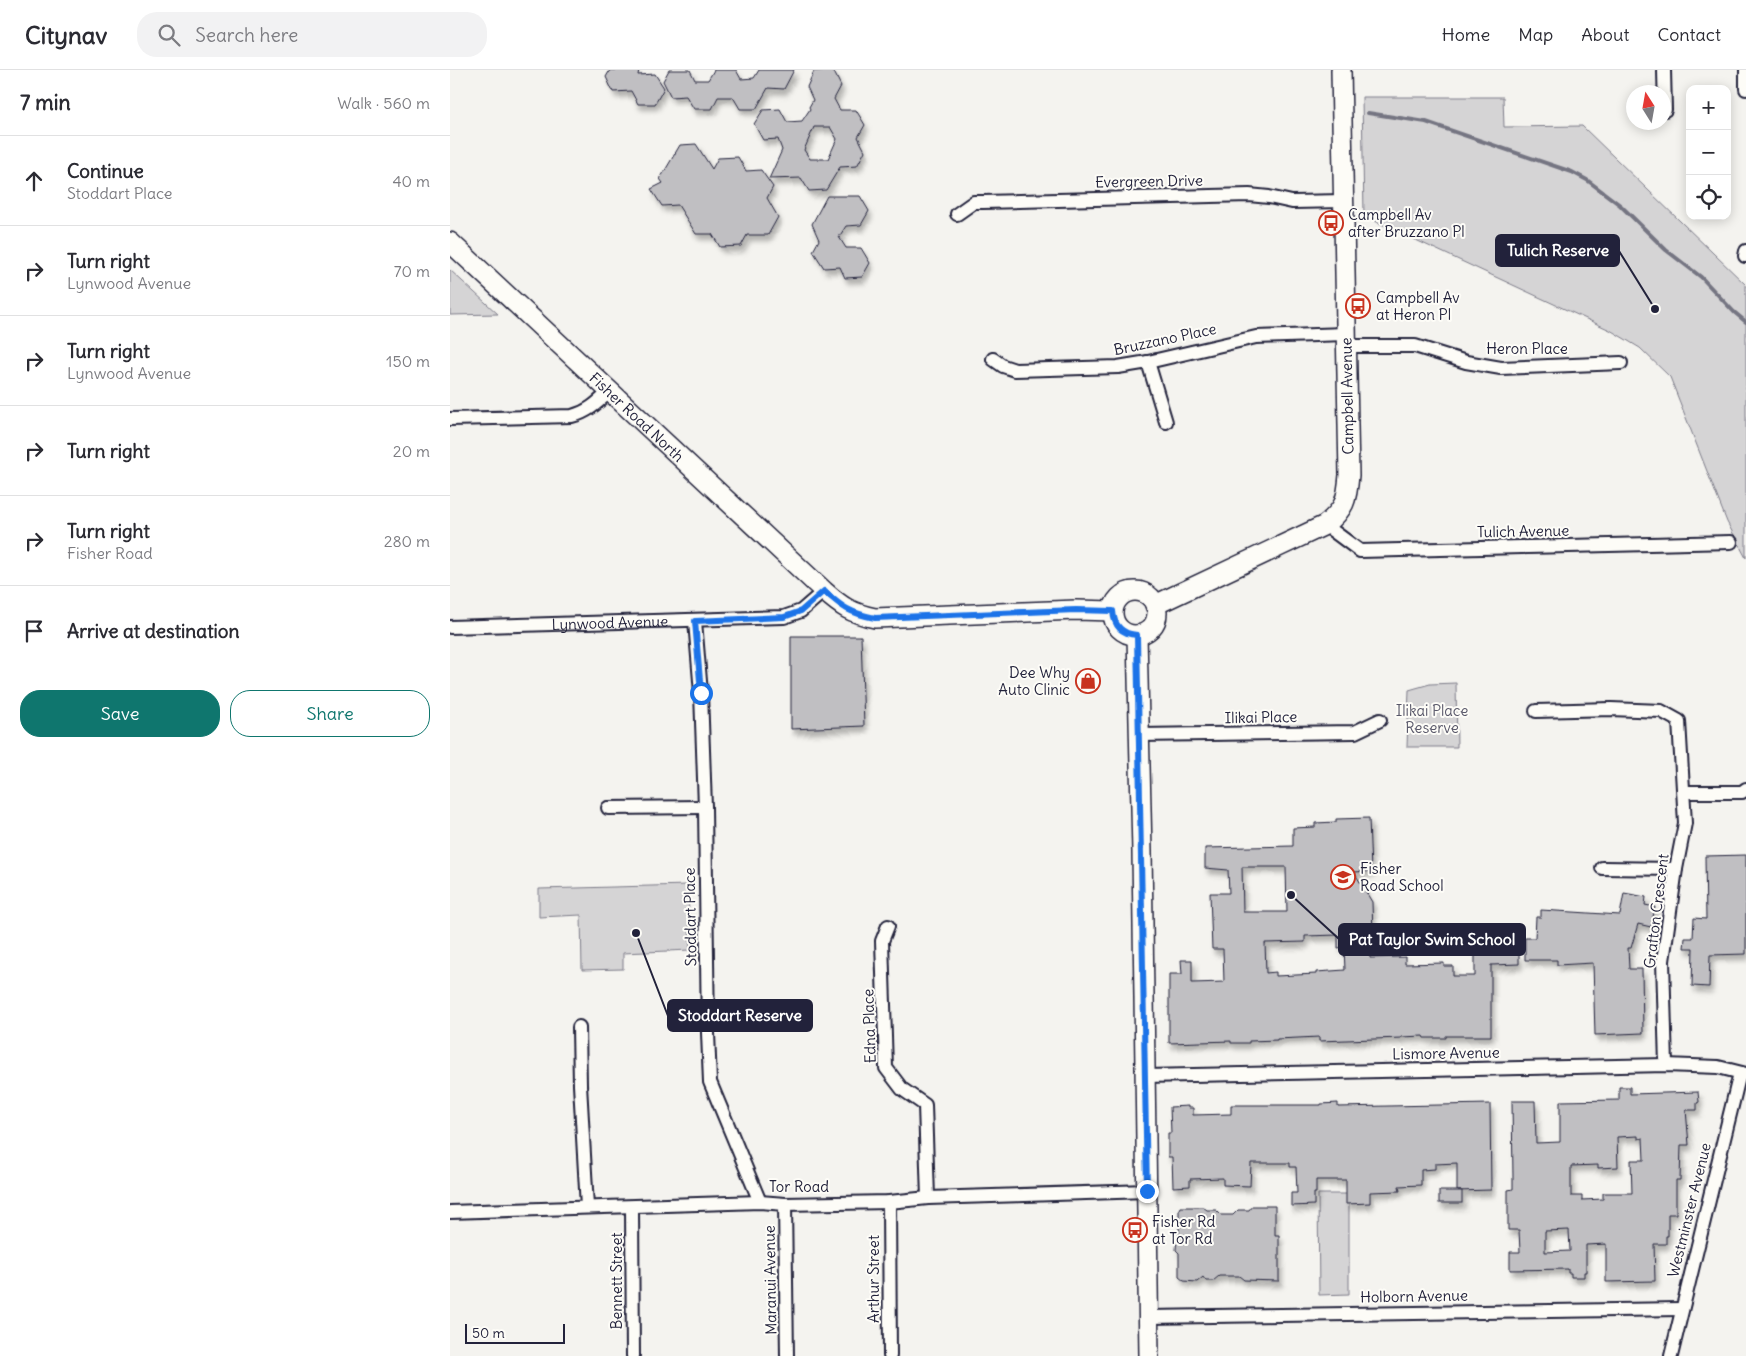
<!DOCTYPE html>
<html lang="en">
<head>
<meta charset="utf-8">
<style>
	:root { --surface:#fff; --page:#f2f2f3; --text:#2b2b33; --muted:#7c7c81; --line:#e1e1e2; --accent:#0f766e }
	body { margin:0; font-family:Delius,sans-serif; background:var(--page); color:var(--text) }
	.controls { position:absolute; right:15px; top:15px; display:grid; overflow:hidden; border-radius:10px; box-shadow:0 2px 12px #0003 }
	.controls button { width:45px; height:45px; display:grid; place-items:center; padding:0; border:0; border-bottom:1px solid var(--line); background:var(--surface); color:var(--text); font:25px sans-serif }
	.compass { position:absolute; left:1176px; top:15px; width:45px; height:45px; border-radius:50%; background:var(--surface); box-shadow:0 2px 12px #0003; rotate:349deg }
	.scale { position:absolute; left:15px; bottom:12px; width:100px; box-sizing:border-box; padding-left:5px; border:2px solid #22223b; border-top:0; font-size:14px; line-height:18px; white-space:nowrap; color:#22223b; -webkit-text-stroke:4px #fdfcf7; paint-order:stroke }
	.stop { position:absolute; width:15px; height:15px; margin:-11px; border:4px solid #1a73e8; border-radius:50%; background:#fff }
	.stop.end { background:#1a73e8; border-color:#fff; box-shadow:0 1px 5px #0008 }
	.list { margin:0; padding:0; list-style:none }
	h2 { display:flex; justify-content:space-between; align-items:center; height:65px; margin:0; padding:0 20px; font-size:21px }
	h2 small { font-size:16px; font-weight:400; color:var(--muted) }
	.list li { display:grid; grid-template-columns:32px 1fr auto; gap:15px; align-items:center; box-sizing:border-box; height:90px; padding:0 20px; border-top:1px solid var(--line) }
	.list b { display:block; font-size:19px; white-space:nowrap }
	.list p { margin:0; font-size:16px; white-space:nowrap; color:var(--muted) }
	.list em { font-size:16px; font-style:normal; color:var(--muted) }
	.actions { display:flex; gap:10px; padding:15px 20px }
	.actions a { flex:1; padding:11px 0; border:1px solid var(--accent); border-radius:20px; text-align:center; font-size:18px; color:var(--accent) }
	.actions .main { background:var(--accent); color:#fff }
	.icon { flex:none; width:28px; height:28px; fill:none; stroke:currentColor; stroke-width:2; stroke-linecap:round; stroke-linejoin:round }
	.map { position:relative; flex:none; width:1296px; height:1286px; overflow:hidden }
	header { display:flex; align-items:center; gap:30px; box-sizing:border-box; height:70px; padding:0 25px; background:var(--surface); border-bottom:1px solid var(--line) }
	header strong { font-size:24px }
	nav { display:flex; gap:28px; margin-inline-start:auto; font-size:18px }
	.search { width:350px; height:45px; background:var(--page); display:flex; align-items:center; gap:12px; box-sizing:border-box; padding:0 18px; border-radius:20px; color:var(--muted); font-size:19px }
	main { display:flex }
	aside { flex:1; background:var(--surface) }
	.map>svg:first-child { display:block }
	.green { fill:#d5d4d5; stroke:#7c7b88 }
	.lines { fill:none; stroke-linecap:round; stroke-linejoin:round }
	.stream { stroke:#757582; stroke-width:4 }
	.building { fill:#c0bfc2; stroke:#22223b; fill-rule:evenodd; filter:url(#shadow) }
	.street-casing { stroke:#22223b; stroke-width:16 }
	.secondary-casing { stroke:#22223b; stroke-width:22 }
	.street { stroke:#fdfcf7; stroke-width:12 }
	.secondary { stroke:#fdfcf7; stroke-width:19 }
	.route { stroke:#1a73e8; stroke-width:6 }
	.labels { text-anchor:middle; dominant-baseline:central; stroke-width:4; stroke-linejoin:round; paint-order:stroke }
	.street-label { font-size:15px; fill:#22223b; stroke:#fdfcf7 }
	.poi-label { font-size:15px; fill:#22223b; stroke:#fdfcf7; text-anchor:start }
	.park-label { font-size:15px; fill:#585769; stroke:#fdfcf7 }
	.leader { fill:none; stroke:#22223b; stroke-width:2 }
	.callout-dot { fill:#22223b; stroke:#fdfcf7; stroke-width:2 }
	.callout { fill:#22223b; stroke:#22223b; stroke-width:2 }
	.callout-label { font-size:16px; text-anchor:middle; font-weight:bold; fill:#fff }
</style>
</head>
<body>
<header>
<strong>Citynav</strong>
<div class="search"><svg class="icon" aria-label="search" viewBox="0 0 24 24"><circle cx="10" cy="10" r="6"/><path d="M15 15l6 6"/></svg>Search here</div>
<nav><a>Home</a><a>Map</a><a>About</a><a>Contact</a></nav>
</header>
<main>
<aside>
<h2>7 min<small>Walk · 560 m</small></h2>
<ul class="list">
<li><svg class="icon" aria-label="ahead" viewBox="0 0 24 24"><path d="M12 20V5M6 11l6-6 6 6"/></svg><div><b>Continue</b><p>Stoddart Place</p></div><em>40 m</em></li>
<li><svg class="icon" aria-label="right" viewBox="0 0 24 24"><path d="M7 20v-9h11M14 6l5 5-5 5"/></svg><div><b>Turn right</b><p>Lynwood Avenue</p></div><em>70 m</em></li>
<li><svg class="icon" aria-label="right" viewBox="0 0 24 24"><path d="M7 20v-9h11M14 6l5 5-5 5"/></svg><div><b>Turn right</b><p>Lynwood Avenue</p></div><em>150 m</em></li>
<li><svg class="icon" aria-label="right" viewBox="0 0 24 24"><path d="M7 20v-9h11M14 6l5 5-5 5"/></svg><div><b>Turn right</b></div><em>20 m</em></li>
<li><svg class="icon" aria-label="right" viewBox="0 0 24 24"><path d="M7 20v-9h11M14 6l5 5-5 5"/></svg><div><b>Turn right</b><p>Fisher Road</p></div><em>280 m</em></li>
<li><svg class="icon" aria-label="arrive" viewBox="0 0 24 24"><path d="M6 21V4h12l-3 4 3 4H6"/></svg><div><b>Arrive at destination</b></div></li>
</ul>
<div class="actions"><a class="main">Save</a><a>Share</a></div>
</aside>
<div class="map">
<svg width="1296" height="1286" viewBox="0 0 1296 1286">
	<defs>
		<filter id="shadow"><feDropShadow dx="3" dy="5.5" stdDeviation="2.5" flood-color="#0004"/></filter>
	</defs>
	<rect width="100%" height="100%" fill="#f4f3ef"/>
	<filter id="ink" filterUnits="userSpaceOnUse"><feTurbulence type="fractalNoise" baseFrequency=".02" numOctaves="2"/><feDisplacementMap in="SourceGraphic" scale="10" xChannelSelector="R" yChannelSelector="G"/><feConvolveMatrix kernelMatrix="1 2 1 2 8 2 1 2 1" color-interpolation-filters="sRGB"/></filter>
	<g filter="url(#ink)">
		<g class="green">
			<polygon points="912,27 1053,27 1054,57 1132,56 1296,215 1296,488 1277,452 1220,307 1190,278 1160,260 914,146"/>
			<polygon points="0,200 48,244 0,245"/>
			<polygon points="1006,613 1007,677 957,677 959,620 980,614"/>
			<polygon points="238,815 240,880 173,883 173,899 132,900 131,845 89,847 89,819"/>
			<polygon points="868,1124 899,1124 899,1224 869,1225"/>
		</g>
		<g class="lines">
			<polyline class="stream" points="918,43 976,52 1122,102 1137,110 1170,135 1216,180 1251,207 1284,242 1296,252"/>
		</g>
		<g class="building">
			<polygon points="160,0 189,0 188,5 205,4 214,18 205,34 188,34 181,21 163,22 156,7"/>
			<polygon points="219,0 240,0 245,10 258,10 264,0 286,0 291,9 304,8 309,0 344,0 334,19 318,18 306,39 290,39 283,27 268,27 262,39 244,39 236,26 221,27 213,11"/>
			<path d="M383 0 391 16 384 29 390 40H406L415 55 408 67 415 81 407 96 390 97 376 120 359 121 351 108 319 109 332 80 328 69 313 70 304 54 313 40 330 39 337 52 352 51 360 39 359 37 363 30 357 17 364 1ZM364 57H380L387 69 378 89H360L354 80Z"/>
			<polygon points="246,74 262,99 268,88 288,87 296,101 311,100 323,117 317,128 328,147 318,165 297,165 291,176 270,177 262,164 246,164 228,135 212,136 201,119 213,113 210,109 230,75"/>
			<polygon points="377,126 410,126 419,141 411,155 396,156 389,167 396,178 411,178 420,193 412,207 395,208 390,197 374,198 363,181 369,170 362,154"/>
			<polygon points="341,566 411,566 414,656 341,659"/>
			<path d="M919 748 921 801 904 802 922 832 923 866H919L920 888 955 887V894L994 893V896H1003V906H1025V880H1047L1046 884H1069V894L1041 895V966H996V968H974L973 966 951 967V968L869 971V967L827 969V970L799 971V973H781V971L719 973V904H732L731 890H742V913L774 912 773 879H762L760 823H779L778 800 755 798V778L843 776V758L865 757V753L886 752V749ZM792 797H836L837 842H793ZM888 865V878L894 877 895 900 866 902V904L826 906V902L816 903 815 873 855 872V866Z"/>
			<polygon points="1296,785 1296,884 1260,885 1259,917 1242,916 1243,878 1234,878 1235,868 1243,868 1244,848 1256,849 1255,786"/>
			<polygon points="1174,823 1196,827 1195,835 1205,837 1201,857 1188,854 1181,878 1178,878 1179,899 1192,899 1193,963 1145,965 1143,893 1107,895 1107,890 1075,890 1075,868 1085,868 1086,847 1091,847 1091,840 1170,845"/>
			<path d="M1169 1017H1180V1024L1248 1022 1249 1032 1247 1033V1040H1236L1239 1075H1231L1230 1110H1226V1144H1218V1166H1216V1174H1204L1205 1211 1156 1212V1174L1136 1175V1202H1134V1207H1121V1203H1118V1199L1060 1200V1182H1070L1069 1160H1058V1120L1063 1119V1107L1062 1031H1085L1086 1073 1110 1072V1031L1169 1030ZM1188 1066V1069L1193 1068 1194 1090H1181L1182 1123H1153V1129L1132 1130V1126H1121V1096L1148 1095V1098L1168 1097 1167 1067ZM1119 1160 1120 1181 1095 1182V1161Z"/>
			<polygon points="888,1033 888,1037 1040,1034 1041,1120 1007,1121 1007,1093 985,1094 985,1099 971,1100 971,1115 949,1116 950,1121 920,1122 920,1133 896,1134 896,1110 866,1110 866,1123 864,1123 864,1135 841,1136 841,1123 847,1123 846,1097 840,1097 840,1093 801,1093 800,1116 773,1115 773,1108 740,1109 740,1116 723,1117 722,1087 718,1087 718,1063 721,1063 720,1037 738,1036 738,1038 743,1038 743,1045 781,1044 781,1035 871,1035 871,1034"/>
			<rect x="989" y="1121" width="23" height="12"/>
			<polygon points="802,1136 825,1136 825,1165 829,1165 829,1211 794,1210 789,1206 769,1206 763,1211 756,1211 753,1207 747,1212 734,1211 729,1207 729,1183 726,1180 727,1168 729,1165 729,1141 731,1137 753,1137 757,1140 766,1140 771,1145 783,1145 788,1140 799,1140"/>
		</g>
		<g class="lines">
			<defs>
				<g id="street">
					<polyline points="1214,0 1215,40"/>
					<polyline points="1296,0 1296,19"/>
					<polyline points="507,144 524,132 533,132 799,125 819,127 842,132 894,131"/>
					<polyline points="1295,186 1296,181"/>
					<polyline points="896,276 965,276 1016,292 1051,298 1171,293"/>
					<polyline points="543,289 553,296 565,300 668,297 698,292 806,267 896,264"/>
					<polyline points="698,292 716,352"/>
					<path d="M0 349 122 346C138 342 147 333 160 321"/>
					<polyline points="875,455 910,481 1281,472"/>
					<polyline points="245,551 251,623 255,737 258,963 260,1012 310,1132"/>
					<path id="s1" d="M0 557 334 547 351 541 374 521"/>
					<polyline points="1086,641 1161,639 1211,641 1229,651 1235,753 1226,799 1213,891 1216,995"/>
					<polyline points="689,665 905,662 930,650"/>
					<polyline points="1234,722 1292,722 1296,719"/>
					<polyline points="158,738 255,737"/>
					<polyline points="1152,798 1226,799"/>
					<polyline points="438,856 432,871 436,998 452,1019 475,1035 478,1128"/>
					<polyline points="129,957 130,1015 137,1137"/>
					<polyline points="695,1006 1216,995 1268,997 1296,1004"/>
					<polyline points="439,1132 440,1286"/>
					<polyline points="335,1134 337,1286"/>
					<polyline points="182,1137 183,1286"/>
					<polyline points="0,1142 310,1132 335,1134 439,1132 478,1128 697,1121"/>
					<polyline points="698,1247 1231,1239"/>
					<polyline points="1221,1286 1290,1003"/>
				</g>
				<g id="secondary">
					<path id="s2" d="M0 172 374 521C392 537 401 543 425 548L626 540 663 541"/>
					<circle cx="685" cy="543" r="22"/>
					<path d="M705 535 875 455C895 439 897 430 899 405L891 0"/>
					<polyline points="687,565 692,782 699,1286"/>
				</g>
			</defs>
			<use href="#street" class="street-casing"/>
			<use href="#secondary" class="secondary-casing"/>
			<use href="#street" class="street"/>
			<use href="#secondary" class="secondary"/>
		</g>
	</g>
	<g class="lines" filter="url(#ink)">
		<path class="route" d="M251 623 245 551 334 547 351 541 374 521C393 538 400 543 425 548L626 540 663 541C664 556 672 564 687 565L697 1121"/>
	</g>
	<defs>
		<symbol id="bus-ring" viewBox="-11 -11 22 22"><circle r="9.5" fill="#fdfcf7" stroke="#c8321e" stroke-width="1.5"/><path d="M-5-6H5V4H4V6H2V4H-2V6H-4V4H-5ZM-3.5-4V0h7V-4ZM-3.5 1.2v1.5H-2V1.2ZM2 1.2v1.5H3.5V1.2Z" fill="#c8321e"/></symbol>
		<symbol id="shop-ring" viewBox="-11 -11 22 22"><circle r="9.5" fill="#fdfcf7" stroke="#c8321e" stroke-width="1.5"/><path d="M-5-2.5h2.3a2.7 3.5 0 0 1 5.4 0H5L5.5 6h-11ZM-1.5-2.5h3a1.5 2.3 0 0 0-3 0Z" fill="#c8321e"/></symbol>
		<symbol id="school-ring" viewBox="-11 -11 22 22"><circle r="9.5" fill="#fdfcf7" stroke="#c8321e" stroke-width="1.5"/><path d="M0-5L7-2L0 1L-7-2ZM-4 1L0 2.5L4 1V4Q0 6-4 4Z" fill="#c8321e"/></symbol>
	</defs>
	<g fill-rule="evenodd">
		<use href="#bus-ring" x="867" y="139" width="28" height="28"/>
		<use href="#bus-ring" x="894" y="222" width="28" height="28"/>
		<use href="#shop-ring" x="624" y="597" width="28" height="28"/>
		<use href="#school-ring" x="879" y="793" width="28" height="28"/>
		<use href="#bus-ring" x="671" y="1146" width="28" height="28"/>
	</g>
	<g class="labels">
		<g class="street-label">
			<text transform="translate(699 111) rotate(-1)">Evergreen Drive</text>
			<text transform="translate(715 269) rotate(-12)">Bruzzano Place</text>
			<text x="1077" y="278">Heron Place</text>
			<text transform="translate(897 326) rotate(-91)">Campbell Avenue</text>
			<text stroke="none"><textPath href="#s2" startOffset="256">Fisher Road North</textPath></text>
			<text transform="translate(1073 461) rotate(-1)">Tulich Avenue</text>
			<text stroke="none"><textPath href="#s1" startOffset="160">Lynwood Avenue</textPath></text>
			<text transform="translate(811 647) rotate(-1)">Ilikai Place</text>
			<text transform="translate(1206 841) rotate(-83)">Grafton Crescent</text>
			<text transform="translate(240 847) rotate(-91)">Stoddart Place</text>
			<text transform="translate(419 956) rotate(-92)">Edna Place</text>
			<text transform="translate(996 983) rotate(-1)">Lismore Avenue</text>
			<text x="349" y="1116">Tor Road</text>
			<text transform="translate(1239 1140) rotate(-76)">Westminster Avenue</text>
			<text transform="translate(423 1209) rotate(-90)">Arthur Street</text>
			<text transform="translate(320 1210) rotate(-91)">Maranui Avenue</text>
			<text transform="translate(166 1211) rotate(-90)">Bennett Street</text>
			<text transform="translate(964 1226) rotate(-1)">Holborn Avenue</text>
		</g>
		<g class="poi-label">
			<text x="898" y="144">Campbell Av<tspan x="898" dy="17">after Bruzzano Pl</tspan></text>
			<text x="926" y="227">Campbell Av<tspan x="926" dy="17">at Heron Pl</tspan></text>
			<text x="620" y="602" text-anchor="end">Dee Why<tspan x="620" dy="17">Auto Clinic</tspan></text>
			<text x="910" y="798">Fisher<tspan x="910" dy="17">Road School</tspan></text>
			<text x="702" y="1151">Fisher Rd<tspan x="702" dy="17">at Tor Rd</tspan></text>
		</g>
		<g class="park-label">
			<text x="982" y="640">Ilikai Place<tspan x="982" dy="17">Reserve</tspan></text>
		</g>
	</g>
	<path class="leader" d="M1205 239L1169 181M841 825L889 869M186 863L218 946"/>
	<g class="callout-dot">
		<circle cx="1205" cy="239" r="5"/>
		<circle cx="841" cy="825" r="5"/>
		<circle cx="186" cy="863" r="5"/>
	</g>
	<g class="callout">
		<rect x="1046" y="165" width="123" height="31" rx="5"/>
		<rect x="889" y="854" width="186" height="31" rx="5"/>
		<rect x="218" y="930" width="144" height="31" rx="5"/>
	</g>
	<g class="callout-label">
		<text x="1108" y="186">Tulich Reserve</text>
		<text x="982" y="875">Pat Taylor Swim School</text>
		<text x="290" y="951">Stoddart Reserve</text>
	</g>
</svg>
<div class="controls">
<button>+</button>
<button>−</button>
<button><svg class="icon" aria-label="locate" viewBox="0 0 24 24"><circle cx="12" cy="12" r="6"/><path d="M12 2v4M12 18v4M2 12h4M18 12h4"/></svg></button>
</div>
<svg class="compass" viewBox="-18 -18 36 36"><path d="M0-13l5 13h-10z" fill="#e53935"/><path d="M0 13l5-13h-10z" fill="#7c7c81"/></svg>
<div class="scale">50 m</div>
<div class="stop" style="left:251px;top:623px"></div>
<div class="stop end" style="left:697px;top:1121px"></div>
</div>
</main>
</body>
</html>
